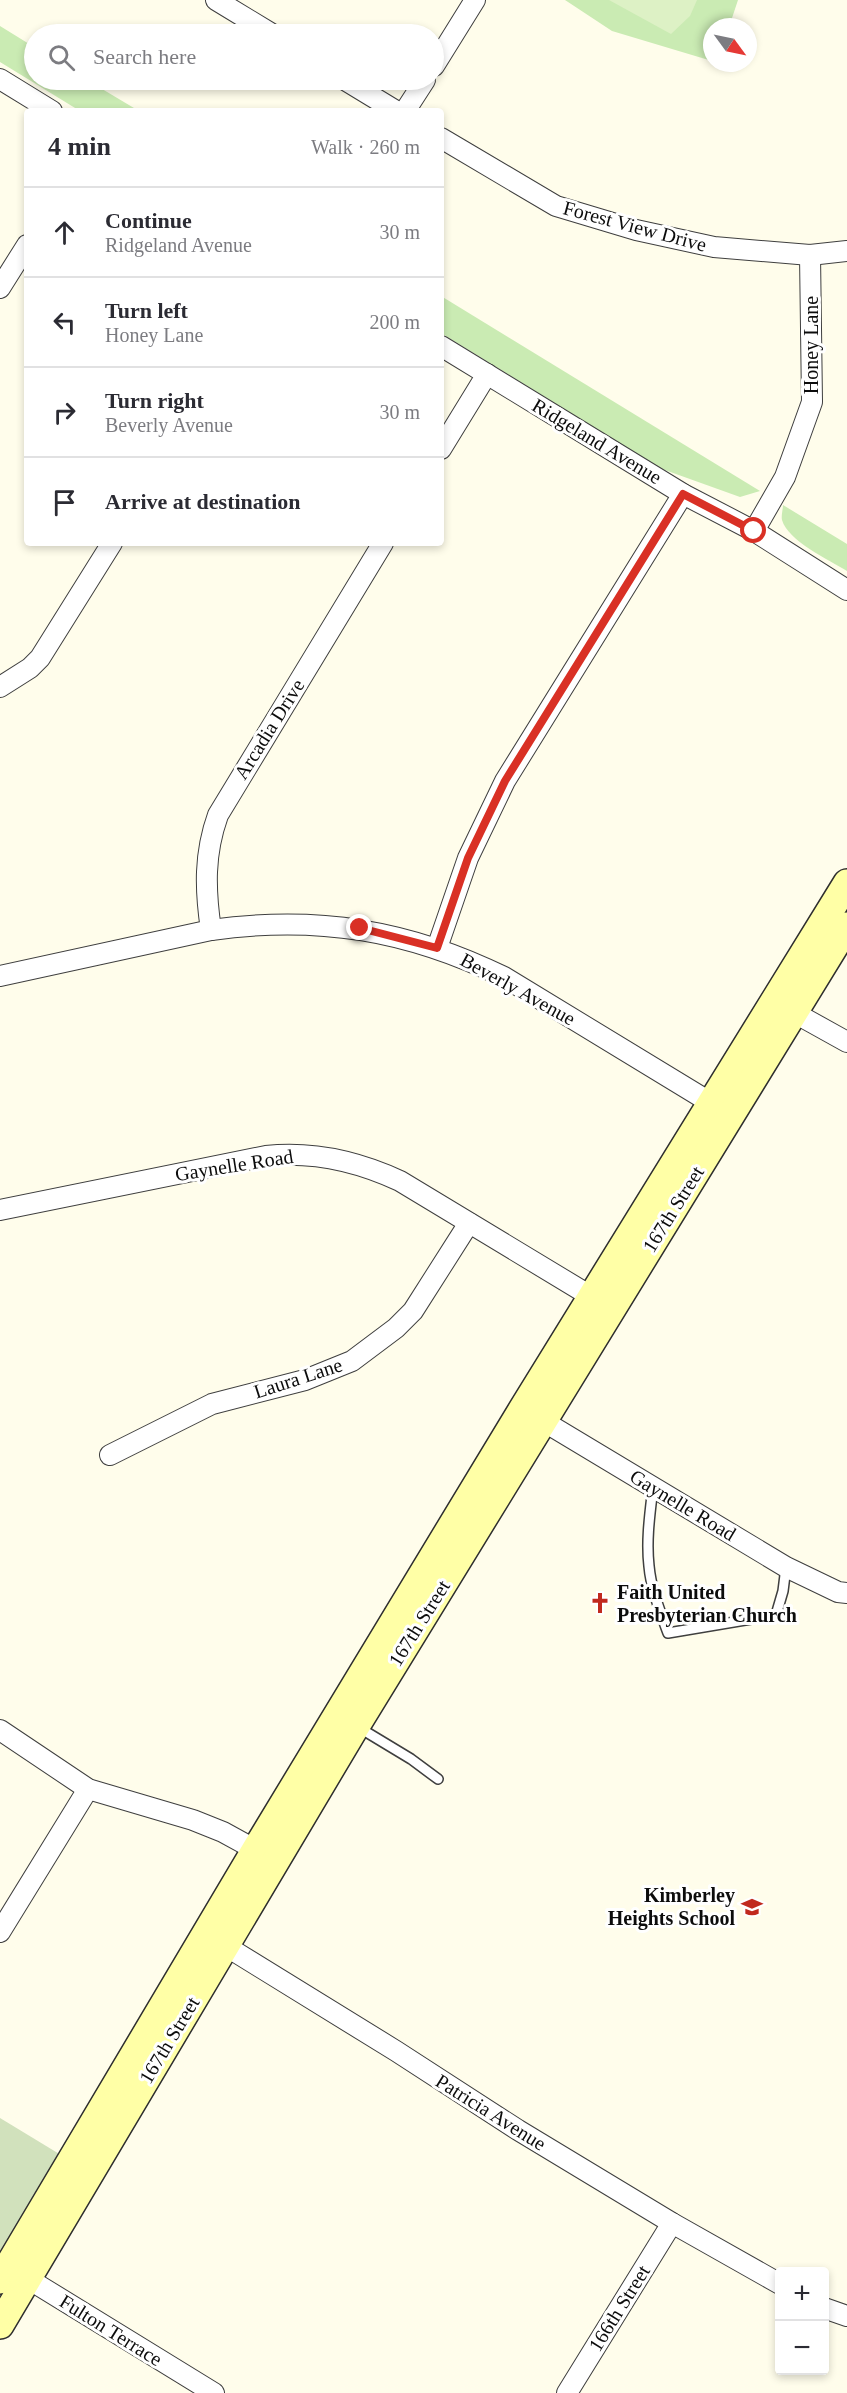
<!DOCTYPE html>
<html lang="en">
<head>
<meta charset="utf-8">
<style>
	:root { --surface:#fff; --page:#f2f2f3; --text:#2b2b33; --muted:#7c7c81; --line:#e1e1e2 }
	body { margin:0; font-family:"Times New Roman",serif; background:var(--page); color:var(--text) }
	.controls { position:absolute; right:18px; bottom:18px; display:grid; overflow:hidden; border-radius:6px; box-shadow:0 3px 9px #0003 }
	.controls button { width:54px; height:54px; display:grid; place-items:center; padding:0; border:0; border-bottom:2px solid var(--line); background:var(--surface); color:var(--text); font:30px sans-serif }
	.compass { position:absolute; left:703px; top:18px; width:54px; height:54px; border-radius:50%; background:var(--surface); box-shadow:0 3px 9px #0003; rotate:123deg }
	.stop { position:absolute; width:18px; height:18px; margin:-14px; border:4px solid #d93025; border-radius:50%; background:#fff }
	.stop.end { background:#d93025; border-color:#fff; box-shadow:0 2px 6px #0008 }
	.list { margin:0; padding:0; list-style:none }
	h2 { display:flex; justify-content:space-between; align-items:center; height:78px; margin:0; padding:0 24px; font-size:26px }
	h2 small { font-size:20px; font-weight:400; color:var(--muted) }
	.list li { display:grid; grid-template-columns:39px 1fr auto; gap:18px; align-items:center; box-sizing:border-box; height:90px; padding:0 24px; border-top:2px solid var(--line) }
	.list b { display:block; font-size:22px; white-space:nowrap }
	.list p { margin:0; font-size:20px; white-space:nowrap; color:var(--muted) }
	.list em { font-size:20px; font-style:normal; color:var(--muted) }
	.icon { flex:none; width:33px; height:33px; fill:none; stroke:currentColor; stroke-width:2; stroke-linecap:round; stroke-linejoin:round }
	.map { position:relative; flex:none; width:847px; height:2393px; overflow:hidden }
	.search { position:absolute; background:var(--surface); box-shadow:0 3px 9px #0003; left:24px; top:24px; width:420px; height:66px; display:flex; align-items:center; gap:15px; box-sizing:border-box; padding:0 21px; border-radius:33px; color:var(--muted); font-size:22px }
	.panel { position:absolute; background:var(--surface); box-shadow:0 3px 9px #0003; left:24px; top:108px; width:420px; height:438px; border-radius:6px }
	.map>svg:first-child { display:block }
	.green { fill:#caebb3 }
	.cemetery { fill:#d1e1bc }
	.pitch { fill:#ddf1c5 }
	.lines { fill:none; stroke-linecap:round; stroke-linejoin:round }
	.lane-casing { stroke:#3f3f3f; stroke-width:12 }
	.street-casing { stroke:#3f3f3f; stroke-width:22 }
	.secondary-casing { stroke:#2e2e2e; stroke-width:30 }
	.lane { stroke:#fff; stroke-width:9 }
	.street { stroke:#fff; stroke-width:20 }
	.secondary { stroke:#ffffa6; stroke-width:27 }
	.route { stroke:#d93025; stroke-width:8 }
	.labels { text-anchor:middle; dominant-baseline:central; stroke-width:6; stroke-linejoin:round; paint-order:stroke }
	.street-label { font-size:20px; fill:#0c0c0c; stroke:#fff }
	.poi-label { font-size:20px; font-weight:bold; fill:#0c0c0c; stroke:#fff; text-anchor:start }
</style>
</head>
<body>
<div class="map">
<svg width="847" height="2393" viewBox="0 0 847 2393">
	<rect width="100%" height="100%" fill="#fffdeb"/>
	<g class="green">
		<polygon points="565,0 738,0 729,27 712,27 712,61 612,31"/>
		<polygon points="0,26 34,47 34,80 87,80 139,111 80,111 0,62"/>
		<polygon points="441,296 760,491 740,497 662,469 441,333"/>
		<path d="M783 505 847 544V571C829 560 788 541 782 520 781 516 783 509 783 505Z"/>
	</g>
	<polygon class="cemetery" points="0,2118 61,2155 0,2255"/>
	<polygon class="pitch" points="609,0 697,0 690,16 671,34"/>
	<g class="lines">
		<defs>
			<g id="lane">
				<path d="M653 1487C650 1513 646 1540 649 1566 651 1589 660 1611 668 1633L776 1615 783 1591 786 1567"/>
				<polyline points="358,1727 411,1759 438,1779"/>
			</g>
			<g id="street">
				<polyline points="216,0 272,34"/>
				<polyline points="434,66 475,0"/>
				<polyline points="0,79 52,111"/>
				<polyline points="345,80 396,111"/>
				<polyline points="405,111 425,80"/>
				<polyline points="441,138 556,206 636,230 714,247 810,255 847,251"/>
				<polyline points="0,288 27,245"/>
				<polyline points="441,346 683,494 754,531 847,590"/>
				<polyline points="441,449 487,374"/>
				<polyline points="754,531 785,477 812,402 810,255"/>
				<polyline points="0,687 30,668 40,658 112,543"/>
				<path d="M211 930C205 889 204 854 218 815L383 543"/>
				<polyline points="437,948 468,858 505,781 683,494"/>
				<path d="M0 976 211 930C317 915 408 930 504 977L721 1109"/>
				<polyline points="784,1007 847,1042"/>
				<path d="M0 1210 266 1156C313 1151 357 1161 400 1181L602 1303"/>
				<polyline points="533,1415 786,1567 838,1592 847,1593"/>
				<polyline points="110,1455 212,1404 305,1380 352,1361 396,1328 413,1311 469,1223"/>
				<polyline points="0,1730 88,1789 193,1820 223,1832 265,1855"/>
				<polyline points="0,1932 88,1789"/>
				<polyline points="216,1940 396,2051 518,2130 672,2223 780,2284"/>
				<polyline points="17,2272 214,2393"/>
				<polyline points="824,2308 847,2316"/>
				<polyline points="567,2393 672,2223"/>
			</g>
			<g id="secondary">
				<polyline points="0,2280 256,1849 523,1408 847,883"/>
				<polyline points="0,2325 356,1726 847,926"/>
			</g>
		</defs>
		<use href="#lane" class="lane-casing"/>
		<use href="#street" class="street-casing"/>
		<use href="#secondary" class="secondary-casing"/>
		<use href="#lane" class="lane"/>
		<use href="#street" class="street"/>
		<use href="#secondary" class="secondary"/>
	</g>
	<g class="lines">
		<polyline class="route" points="360,928 437,948 468,858 505,781 683,494 754,531"/>
	</g>
	<defs>
		<symbol id="church-bare" viewBox="-9 -9 18 18"><path d="M-1.2-6h2.4v3.5h3.3v2.4h-3.3V6h-2.4V-.1h-3.3v-2.4h3.3Z" fill="#c1291e" stroke="#fff" stroke-width="2.5" paint-order="stroke"/></symbol>
		<symbol id="school-bare" viewBox="-9 -9 18 18"><path d="M0-5L7-2L0 1L-7-2ZM-4 1L0 2.5L4 1V4Q0 6-4 4Z" fill="#c1291e" stroke="#fff" stroke-width="2.5" paint-order="stroke"/></symbol>
	</defs>
	<g fill-rule="evenodd">
		<use href="#church-bare" x="585" y="1588" width="30" height="30"/>
		<use href="#school-bare" x="737" y="1892" width="30" height="30"/>
	</g>
	<g class="labels">
		<g class="street-label">
			<text transform="translate(635 226) rotate(15)">Forest View Drive</text>
			<text transform="translate(811 345) rotate(-90)">Honey Lane</text>
			<text transform="translate(597 441) rotate(31)">Ridgeland Avenue</text>
			<text transform="translate(269 729) rotate(-58)">Arcadia Drive</text>
			<text transform="translate(518 989) rotate(29)">Beverly Avenue</text>
			<text transform="translate(234 1165) rotate(-9)">Gaynelle Road</text>
			<text transform="translate(673 1209) rotate(-58)">167th Street</text>
			<text transform="translate(298 1378) rotate(-18)">Laura Lane</text>
			<text transform="translate(683 1505) rotate(31)">Gaynelle Road</text>
			<text transform="translate(419 1623) rotate(-58)">167th Street</text>
			<text transform="translate(169 2040) rotate(-59)">167th Street</text>
			<text transform="translate(491 2112) rotate(32)">Patricia Avenue</text>
			<text transform="translate(619 2308) rotate(-58)">166th Street</text>
			<text transform="translate(111 2330) rotate(32)">Fulton Terrace</text>
		</g>
		<g class="poi-label">
			<text x="617" y="1592">Faith United<tspan x="617" dy="23">Presbyterian Church</tspan></text>
			<text x="735" y="1895" text-anchor="end">Kimberley<tspan x="735" dy="23">Heights School</tspan></text>
		</g>
	</g>
</svg>
<div class="controls">
<button>+</button>
<button>−</button>
</div>
<svg class="compass" viewBox="-18 -18 36 36"><path d="M0-13l5 13h-10z" fill="#e53935"/><path d="M0 13l5-13h-10z" fill="#7c7c81"/></svg>
<div class="stop" style="left:754px;top:531px"></div>
<div class="stop end" style="left:360px;top:928px"></div>
<div class="search"><svg class="icon" aria-label="search" viewBox="0 0 24 24"><circle cx="10" cy="10" r="6"/><path d="M15 15l6 6"/></svg>Search here</div>
<section class="panel">
<h2>4 min<small>Walk · 260 m</small></h2>
<ul class="list">
<li><svg class="icon" aria-label="ahead" viewBox="0 0 24 24"><path d="M12 20V5M6 11l6-6 6 6"/></svg><div><b>Continue</b><p>Ridgeland Avenue</p></div><em>30 m</em></li>
<li><svg class="icon" aria-label="left" viewBox="0 0 24 24"><path d="M17 20v-9H6M10 6l-5 5 5 5"/></svg><div><b>Turn left</b><p>Honey Lane</p></div><em>200 m</em></li>
<li><svg class="icon" aria-label="right" viewBox="0 0 24 24"><path d="M7 20v-9h11M14 6l5 5-5 5"/></svg><div><b>Turn right</b><p>Beverly Avenue</p></div><em>30 m</em></li>
<li><svg class="icon" aria-label="arrive" viewBox="0 0 24 24"><path d="M6 21V4h12l-3 4 3 4H6"/></svg><div><b>Arrive at destination</b></div></li>
</ul>
</section>
</div>
</body>
</html>
